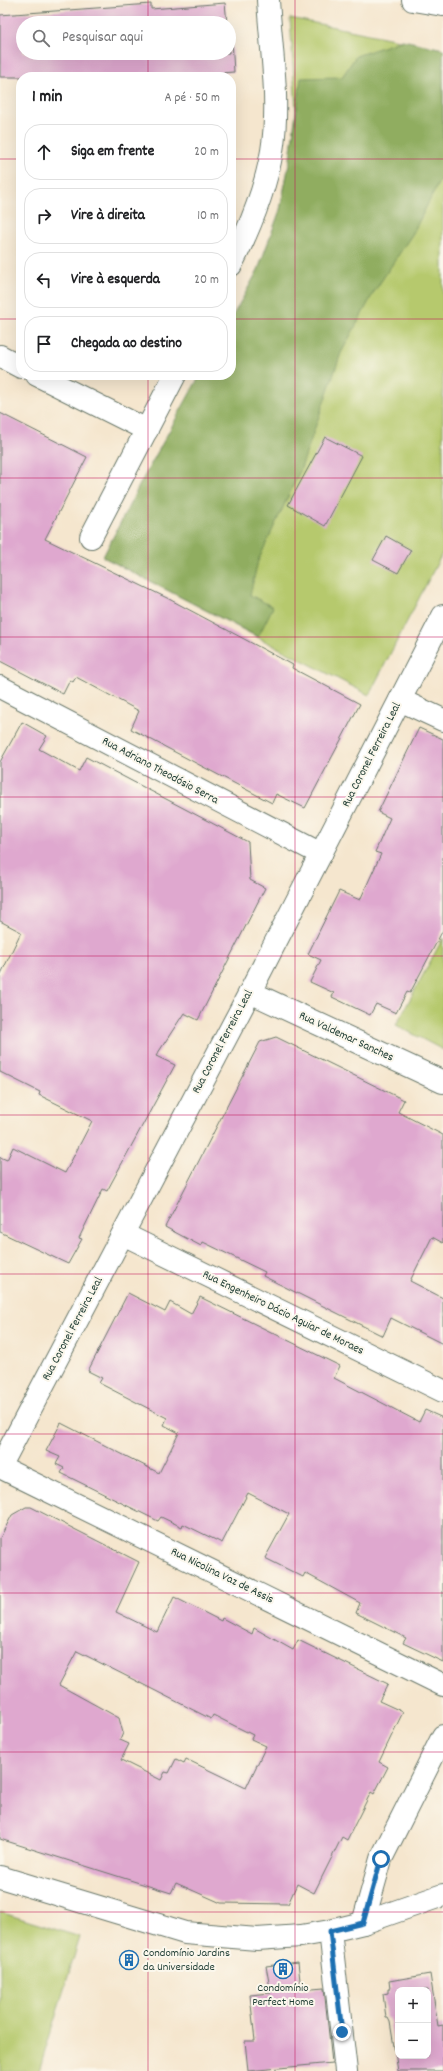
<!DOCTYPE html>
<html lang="pt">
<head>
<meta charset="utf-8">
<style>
	:root { --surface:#fff; --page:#f6f6f6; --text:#202124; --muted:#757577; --line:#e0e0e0 }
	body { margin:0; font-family:Dekko,sans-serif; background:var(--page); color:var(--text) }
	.controls { position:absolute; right:12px; bottom:12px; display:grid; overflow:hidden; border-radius:8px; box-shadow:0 4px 16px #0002 }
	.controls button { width:36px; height:36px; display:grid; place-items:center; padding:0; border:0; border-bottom:1px solid var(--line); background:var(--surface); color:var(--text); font:20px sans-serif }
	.stop { position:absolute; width:12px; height:12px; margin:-9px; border:3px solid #1f6fb2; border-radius:50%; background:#fff }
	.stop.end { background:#1f6fb2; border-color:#fff; box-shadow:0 1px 4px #0008 }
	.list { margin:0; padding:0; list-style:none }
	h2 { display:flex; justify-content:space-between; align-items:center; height:52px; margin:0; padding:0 16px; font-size:17px }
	h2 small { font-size:13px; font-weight:400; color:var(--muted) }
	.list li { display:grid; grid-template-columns:26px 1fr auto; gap:12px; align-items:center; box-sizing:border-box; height:56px; margin:0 8px 8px; padding:0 8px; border:1px solid var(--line); border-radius:16px }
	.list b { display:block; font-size:15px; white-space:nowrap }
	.list em { font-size:13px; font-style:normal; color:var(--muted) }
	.icon { flex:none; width:22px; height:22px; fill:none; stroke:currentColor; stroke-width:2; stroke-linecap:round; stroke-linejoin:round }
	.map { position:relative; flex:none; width:443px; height:2071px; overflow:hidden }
	.search { position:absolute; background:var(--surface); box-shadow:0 4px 16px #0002; left:16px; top:16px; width:220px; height:44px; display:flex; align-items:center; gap:10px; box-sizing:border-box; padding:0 14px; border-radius:22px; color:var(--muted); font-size:15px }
	.panel { position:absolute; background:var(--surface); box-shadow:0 4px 16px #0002; left:16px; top:72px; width:220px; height:308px; border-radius:16px }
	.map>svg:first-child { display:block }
	.green { fill:#b6c96d; stroke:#6a8350 }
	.forest { fill:#90ad60; stroke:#58754a }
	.building { fill:#dfa8cf; fill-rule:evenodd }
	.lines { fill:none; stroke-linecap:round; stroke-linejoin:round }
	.street-casing { stroke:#6a786a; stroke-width:24 }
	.secondary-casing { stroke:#6a786a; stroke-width:24 }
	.street { stroke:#fff; stroke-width:22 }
	.secondary { stroke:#fff; stroke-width:22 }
	.route { stroke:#1f6fb2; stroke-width:5 }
	.grid { fill:none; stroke:#c2185b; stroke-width:1; stroke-opacity:0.55 }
	.labels { text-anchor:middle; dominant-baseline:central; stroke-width:4; stroke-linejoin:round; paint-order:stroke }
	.street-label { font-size:12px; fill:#1f3d34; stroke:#fbf7ec }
	.poi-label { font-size:12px; fill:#1f3d34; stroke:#fbf7ec; text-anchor:start }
</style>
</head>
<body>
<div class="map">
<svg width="443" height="2071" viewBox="0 0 443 2071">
	<rect width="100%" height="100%" fill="#fbf7ec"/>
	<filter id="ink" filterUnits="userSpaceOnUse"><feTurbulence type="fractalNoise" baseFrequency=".025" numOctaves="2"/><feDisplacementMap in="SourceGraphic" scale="8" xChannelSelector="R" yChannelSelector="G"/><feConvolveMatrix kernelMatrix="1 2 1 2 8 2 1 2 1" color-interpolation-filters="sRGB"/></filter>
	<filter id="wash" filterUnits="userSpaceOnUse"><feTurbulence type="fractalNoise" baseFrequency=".012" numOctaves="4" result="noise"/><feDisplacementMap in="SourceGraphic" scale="16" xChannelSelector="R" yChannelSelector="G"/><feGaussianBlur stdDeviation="0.9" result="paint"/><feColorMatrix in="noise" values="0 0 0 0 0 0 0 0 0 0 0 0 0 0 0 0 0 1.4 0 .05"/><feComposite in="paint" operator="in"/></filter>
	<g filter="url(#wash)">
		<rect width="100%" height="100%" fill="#f5e6ce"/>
		<g class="green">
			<polygon points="290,18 443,49 443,552 369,695 103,557 146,473 201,375 231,375 231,321 258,270 280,210 290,159 296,111"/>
			<polygon points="443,938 443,1050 396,1025"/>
			<polygon points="0,1912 80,1937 39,2071 0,2071"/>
		</g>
		<polygon class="forest" points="403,40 443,49 443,174 413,233 374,292 341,353 300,471 258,561 250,595 273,607 258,637 103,557 140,484 200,375 231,375 231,319 258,270 280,210 290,159 301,78 342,77 356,56"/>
		<g id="blocks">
			<g class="building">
				<polygon points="225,3 227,23 23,23 23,53 229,53 229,40 232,40 234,72 162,77 0,77 0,15 151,4 151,9"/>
				<polygon points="0,413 87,457 45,539 167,598 293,665 292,668 360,704 305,808 276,794 272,803 131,729 139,711 76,677 73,682 70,680 63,694 0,661"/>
				<polygon points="325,437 362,456 325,526 288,505"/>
				<polygon points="386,536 411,550 398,573 373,560"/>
				<polygon points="22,722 47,736 39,749 79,771 86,757 248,842 250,880 265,888 198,1020 184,1013 156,1056 175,1065 107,1191 103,1189 79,1238 82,1239 68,1264 0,1232 0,1157 7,1160 13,1147 65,1173 92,1121 39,1095 40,1092 0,1072 0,976 21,932 0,921 0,762"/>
				<polygon points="419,728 443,739 443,930 410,993 407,992 396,1013 376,1004 370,1015 332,997 334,993 310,982 321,960 308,954 339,891 360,900 381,854 375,852 390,818 378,812"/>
				<polygon points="276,1037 404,1100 398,1112 443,1135 443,1243 432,1237 410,1281 443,1298 443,1344 391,1318 383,1336 263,1276 265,1272 203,1242 201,1246 165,1227 260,1042"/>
				<polygon points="128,1293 165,1312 170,1302 191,1314 200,1297 340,1366 334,1378 419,1422 425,1410 443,1418 443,1662 403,1643 406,1638 356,1613 360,1603 305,1573 303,1577 265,1558 289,1514 248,1493 222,1543 183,1524 182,1527 161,1517 158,1521 61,1473 64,1468 56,1464 60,1457 46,1451 61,1423 159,1473 179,1433 164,1425 167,1418 99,1383 102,1378 88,1371"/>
				<path d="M26 1507H31L139 1562 116 1612 157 1632 174 1597 221 1621 222 1618 252 1634 254 1628 293 1650 298 1640 388 1684 379 1701 403 1712 379 1762 388 1767 374 1794 371 1792 347 1840 342 1837 314 1893 297 1884 288 1904 221 1903 176 1883 171 1893 0 1839V1538L12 1515ZM77 1651 211 1719 213 1715 253 1735 251 1739 266 1746 246 1788 186 1759 184 1763 176 1759 169 1773 165 1772 161 1780 121 1760 129 1744 120 1740 123 1733 119 1718 59 1685Z"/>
				<polygon points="298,1962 301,1990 324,1988 332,2063 248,2071 245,2041 255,2041 250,1995 271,1993 266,1966"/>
				<path d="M430 1974 438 2026 443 2025V2071H398L390 2022 388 2018H386L383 1994 388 1993V1989H390L389 1981ZM398 1990H428V2056H398Z"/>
			</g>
		</g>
	</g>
	<g filter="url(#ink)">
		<use href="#blocks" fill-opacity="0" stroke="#6a786a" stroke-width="1"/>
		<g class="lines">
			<defs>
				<g id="street">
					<polyline points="413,0 443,5"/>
					<path d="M231 265C249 230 265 191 272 151 280 103 271 49 268 0"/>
					<polyline points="0,356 21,367"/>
					<polyline points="37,375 147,430"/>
					<polyline points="91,537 175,375"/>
					<polyline points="0,687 321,854"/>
					<polyline points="400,700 443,720"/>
					<polyline points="250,992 443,1082"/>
					<polyline points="123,1234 443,1391"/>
					<polyline points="0,1467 250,992 443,616"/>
					<polyline points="0,1467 443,1685"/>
					<polyline points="363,1923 381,1859 443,1736"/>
					<polyline points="330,1931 346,2071"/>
				</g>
				<polyline id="secondary" points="0,1877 185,1933 257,1939 301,1936 330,1931 363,1923 443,1895"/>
			</defs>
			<use href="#street" class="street-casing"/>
			<use href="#secondary" class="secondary-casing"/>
			<use href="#street" class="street"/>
			<use href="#secondary" class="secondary"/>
		</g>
	</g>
	<g class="lines" filter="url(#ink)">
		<polyline class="route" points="342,2032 330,1931 363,1923 381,1859"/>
	</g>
	<path class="grid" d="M148 0V23M295 0V2071M148 53V77M0 159H21M231 159H443M0 319H21M231 319H443M148 375V2071M0 478H443M0 637H443M0 797H443M0 956H443M0 1115H443M0 1274H443M0 1434H443M0 1593H443M0 1752H443M0 1912H443"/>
	<defs>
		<symbol id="building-ring" viewBox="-11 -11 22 22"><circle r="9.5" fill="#fbf7ec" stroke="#1f6fb2" stroke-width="1.5"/><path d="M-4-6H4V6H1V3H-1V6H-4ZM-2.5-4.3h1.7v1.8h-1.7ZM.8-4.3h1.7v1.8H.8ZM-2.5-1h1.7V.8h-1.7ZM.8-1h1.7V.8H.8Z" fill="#1f6fb2"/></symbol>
	</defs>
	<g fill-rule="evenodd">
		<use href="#building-ring" x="118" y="1949" width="22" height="22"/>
		<use href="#building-ring" x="272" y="1958" width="22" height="22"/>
	</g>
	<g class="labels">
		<g class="street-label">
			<text transform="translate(372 755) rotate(-63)">Rua Coronel Ferreira Leal</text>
			<text transform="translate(160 771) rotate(28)">Rua Adriano Theodósio Serra</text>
			<text transform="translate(346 1037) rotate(25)">Rua Valdemar Sanches</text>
			<text transform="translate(223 1042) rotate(-62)">Rua Coronel Ferreira Leal</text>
			<text transform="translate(283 1313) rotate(26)">Rua Engenheiro Dácio Aguiar de Moraes</text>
			<text transform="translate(73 1329) rotate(-62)">Rua Coronel Ferreira Leal</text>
			<text transform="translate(222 1576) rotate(26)">Rua Nicolina Vaz de Assis</text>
		</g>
		<g class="poi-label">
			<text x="143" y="1953">Condomínio Jardins<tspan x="143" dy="14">da Universidade</tspan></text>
			<text x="283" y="1988" text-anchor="middle">Condomínio<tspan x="283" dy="14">Perfect Home</tspan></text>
		</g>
	</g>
</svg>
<div class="controls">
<button>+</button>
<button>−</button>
</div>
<div class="stop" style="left:381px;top:1859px"></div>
<div class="stop end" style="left:342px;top:2032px"></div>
<div class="search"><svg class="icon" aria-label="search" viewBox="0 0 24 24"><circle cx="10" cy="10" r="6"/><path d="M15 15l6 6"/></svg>Pesquisar aqui</div>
<section class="panel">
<h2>1 min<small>A pé · 50 m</small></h2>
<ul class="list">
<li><svg class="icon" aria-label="ahead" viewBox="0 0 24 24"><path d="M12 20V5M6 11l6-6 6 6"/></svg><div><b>Siga em frente</b></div><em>20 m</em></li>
<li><svg class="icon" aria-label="right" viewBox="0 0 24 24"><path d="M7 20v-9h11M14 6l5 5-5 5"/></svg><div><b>Vire à direita</b></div><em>10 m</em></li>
<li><svg class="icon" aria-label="left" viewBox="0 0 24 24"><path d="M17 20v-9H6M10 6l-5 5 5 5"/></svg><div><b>Vire à esquerda</b></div><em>20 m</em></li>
<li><svg class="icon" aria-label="arrive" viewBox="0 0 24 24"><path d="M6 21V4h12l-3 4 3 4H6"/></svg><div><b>Chegada ao destino</b></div></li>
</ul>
</section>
</div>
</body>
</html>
